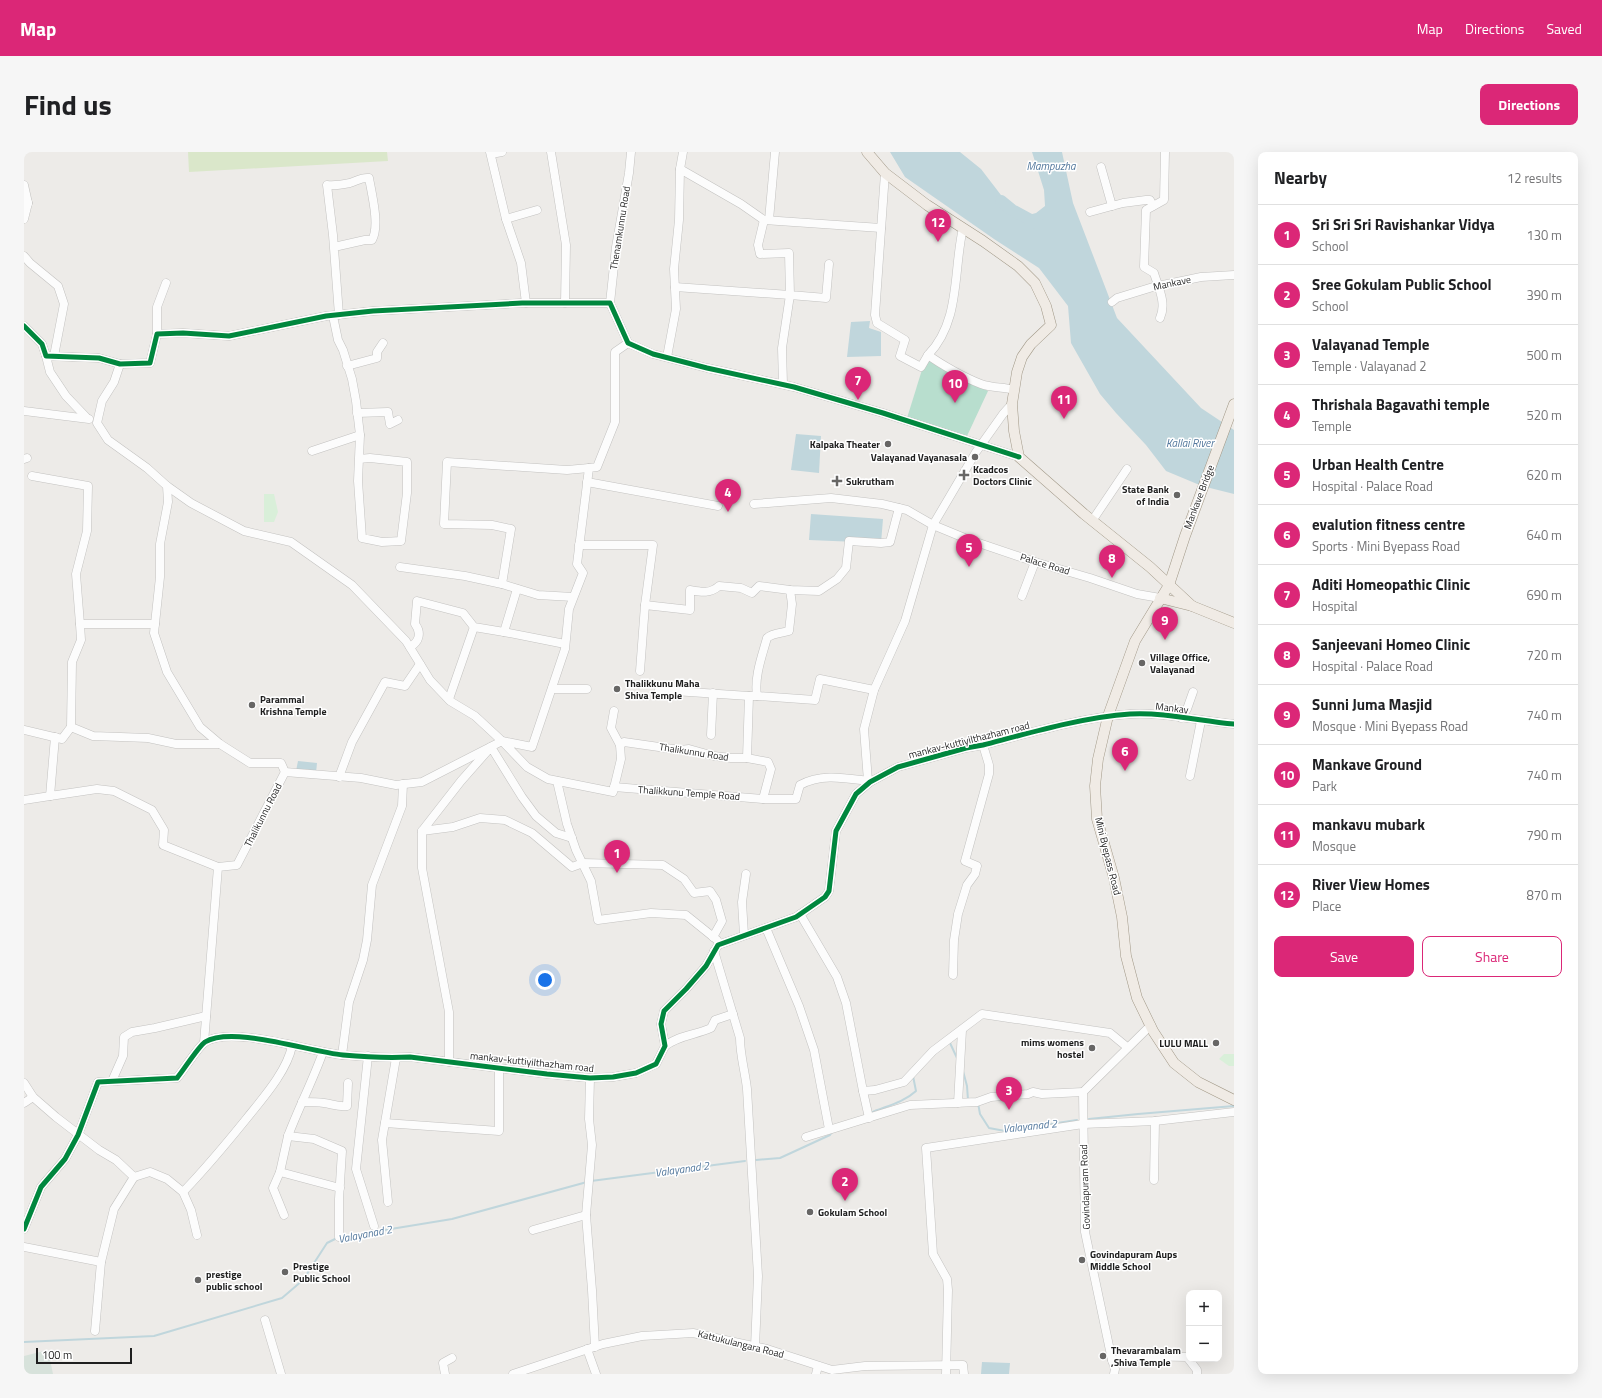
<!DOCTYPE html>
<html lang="en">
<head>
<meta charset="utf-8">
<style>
	:root { --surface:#fff; --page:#f6f6f6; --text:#202124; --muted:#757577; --line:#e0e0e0; --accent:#db2777 }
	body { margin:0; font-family:"Titillium Web",sans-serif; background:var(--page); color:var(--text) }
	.controls { position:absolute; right:12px; bottom:12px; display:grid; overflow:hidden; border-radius:8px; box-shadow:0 4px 16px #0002 }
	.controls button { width:36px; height:36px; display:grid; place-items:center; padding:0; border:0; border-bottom:1px solid var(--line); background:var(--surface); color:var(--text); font:20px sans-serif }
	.scale { position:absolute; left:12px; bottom:10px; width:96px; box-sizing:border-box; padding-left:4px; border:2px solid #1f1f1f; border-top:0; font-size:11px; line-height:14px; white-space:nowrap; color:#1f1f1f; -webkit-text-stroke:3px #fff; paint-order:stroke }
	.you { position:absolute; left:521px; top:828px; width:14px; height:14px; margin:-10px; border:3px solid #fff; border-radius:50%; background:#1a73e8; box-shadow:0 0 0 6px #1a73e833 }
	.badge { display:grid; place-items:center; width:26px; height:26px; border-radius:50%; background:var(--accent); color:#fff; font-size:13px; font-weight:700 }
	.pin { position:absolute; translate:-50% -33px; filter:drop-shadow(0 1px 2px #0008) }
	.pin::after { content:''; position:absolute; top:21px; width:14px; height:12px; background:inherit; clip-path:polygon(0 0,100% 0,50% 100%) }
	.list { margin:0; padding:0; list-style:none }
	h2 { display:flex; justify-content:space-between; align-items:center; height:52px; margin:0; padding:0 16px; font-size:17px }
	h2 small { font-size:13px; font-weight:400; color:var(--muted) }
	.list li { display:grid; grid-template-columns:26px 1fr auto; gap:12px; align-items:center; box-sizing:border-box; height:60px; padding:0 16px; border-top:1px solid var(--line) }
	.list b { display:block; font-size:15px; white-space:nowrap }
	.list p { margin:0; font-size:13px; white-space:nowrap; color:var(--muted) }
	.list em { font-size:13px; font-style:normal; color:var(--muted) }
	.actions { display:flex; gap:8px; padding:12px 16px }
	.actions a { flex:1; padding:9px 0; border:1px solid var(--accent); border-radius:8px; text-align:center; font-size:14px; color:var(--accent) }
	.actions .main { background:var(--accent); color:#fff }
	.map { position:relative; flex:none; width:1210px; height:1222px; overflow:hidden; border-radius:8px }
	header { display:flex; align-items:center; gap:24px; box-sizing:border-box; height:56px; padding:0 20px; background:var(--accent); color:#fff }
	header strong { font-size:19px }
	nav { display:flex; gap:22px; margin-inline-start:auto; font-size:14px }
	.intro { display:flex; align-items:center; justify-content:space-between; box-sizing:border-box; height:96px; padding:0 24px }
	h1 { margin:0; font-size:28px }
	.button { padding:10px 18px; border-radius:8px; background:var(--accent); color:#fff; font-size:14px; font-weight:700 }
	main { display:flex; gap:24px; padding:0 24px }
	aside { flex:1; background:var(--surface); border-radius:8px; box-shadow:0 4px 16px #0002 }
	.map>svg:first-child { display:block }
	.grass { fill:#dae7ca }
	.wetland { fill:#d7e2db }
	.park { fill:#d9efd9 }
	.pitch { fill:#b8dece }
	.water { fill:#c0d6dc }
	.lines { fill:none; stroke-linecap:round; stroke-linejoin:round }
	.stream { stroke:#c0d6dc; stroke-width:2 }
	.river { stroke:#c0d6dc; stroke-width:12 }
	.minor-casing { stroke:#c3c2c0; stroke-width:9 }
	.major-casing { stroke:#a19887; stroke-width:11 }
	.minor { stroke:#fcfcfc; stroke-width:8 }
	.major { stroke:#f0ebe5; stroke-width:10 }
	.cycleway-casing { stroke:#fff; stroke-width:8 }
	.cycleway { stroke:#00873e; stroke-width:5 }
	.poi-dot { fill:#676665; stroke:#fff; stroke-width:1.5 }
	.labels { text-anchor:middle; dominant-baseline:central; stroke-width:3; stroke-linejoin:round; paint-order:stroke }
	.street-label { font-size:10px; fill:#1f1f1f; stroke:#fff }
	.poi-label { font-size:10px; font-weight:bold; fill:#1f1f1f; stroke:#fff; text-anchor:start }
	.water-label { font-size:11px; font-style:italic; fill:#53789d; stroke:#fff }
</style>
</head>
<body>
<header>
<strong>Map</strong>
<nav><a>Map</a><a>Directions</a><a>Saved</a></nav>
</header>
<div class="intro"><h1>Find us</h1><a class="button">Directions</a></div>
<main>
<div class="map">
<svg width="1210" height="1222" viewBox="0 0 1210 1222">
	<rect width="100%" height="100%" fill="#edebe8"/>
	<polygon class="grass" points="164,0 363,0 364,9 165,20"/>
	<polygon class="wetland" points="24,1198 29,1222 0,1222 0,1204"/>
	<g class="park">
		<polygon points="240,342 250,342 254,360 250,370 240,370"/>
		<polygon points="1200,902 1210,902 1210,914 1205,914 1195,907"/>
	</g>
	<polygon class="pitch" points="902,205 964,239 943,284 883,266"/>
	<g class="water">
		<polygon points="866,0 936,0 957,17 990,60 997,65 1012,61 1021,54 1020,38 1008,0 1038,0 1049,51 1093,166 1177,256 1210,278 1210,342 1178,334 1142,319 1122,293 1092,261 1076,242 1047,191 1044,154 1015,116 970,87 881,25"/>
		<polygon points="846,169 845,176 857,180 857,204 823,205 827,170"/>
		<polygon points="772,282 797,284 795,321 767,318"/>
		<polygon points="787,362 859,367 857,391 785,388"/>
		<polygon points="274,609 293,611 292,621 272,619"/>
		<polygon points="958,1210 986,1211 985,1222 957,1222"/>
	</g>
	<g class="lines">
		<g class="stream">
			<polyline points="926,891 933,906"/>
			<polyline points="939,919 943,934 944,948"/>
			<polyline points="954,951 956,962 965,976 981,979 1053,968"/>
			<path d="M846 961C862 954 879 951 892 939L889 924"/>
			<polyline points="1065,967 1114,962 1210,954"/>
			<polyline points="732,1008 756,1006 806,983 809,979"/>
			<polyline points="567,1029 721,1009"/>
			<polyline points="318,1085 428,1067 563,1030"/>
			<polyline points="0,1190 130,1184 258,1146 279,1128 303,1091 313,1086"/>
		</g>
		<polyline class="river" points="977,49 988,58 1014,72"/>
		<defs>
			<g id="minor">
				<polyline points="466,0 482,67 497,111 502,151"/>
				<polyline points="527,0 542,93 541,151"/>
				<polyline points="467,2 478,0"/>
				<polyline points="1077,15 1088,54"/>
				<polyline points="656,17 659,0"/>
				<polyline points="861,21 851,163 853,171 881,188 876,204 897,215 904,203"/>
				<polyline points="0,33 4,51 0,52"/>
				<polyline points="1066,60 1099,51 1122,48 1126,48 1129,54"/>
				<polyline points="0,67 4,51"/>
				<polyline points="482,67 513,58"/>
				<polyline points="740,68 734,93 736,102 765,101 766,143 802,146 805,112"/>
				<polyline points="745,68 751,0"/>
				<path d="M939 76C929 119 937 169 904 203 918 213 941 226 957 232 968 236 979 235 990 238"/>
				<path d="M310 95 341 88H348C356 74 348 43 345 26 337 25 333 29 326 31 321 32 309 34 303 33L309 83 315 163"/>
				<polyline points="0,104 6,111 34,134 40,152 30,204"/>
				<polyline points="651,135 766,143 758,196 759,232"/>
				<polyline points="1088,150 1093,146 1129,135 1177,125 1210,123"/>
				<polyline points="586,151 592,95 605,21 607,0"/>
				<polyline points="309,164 314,188 319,198 328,227 332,249 336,283 334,329 338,386 358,390 377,389 383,341 383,310 346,306 335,307"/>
				<path d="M1136 166C1143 151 1134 135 1130 121L1120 115 1122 58 1140 48 1141 0"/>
				<polyline points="0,174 18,192 22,204 75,206 96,212 126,211 133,182 159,181 205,184 302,164 349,159 498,151 586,151 604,191 629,202 683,216 770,235 859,261 995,305"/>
				<polyline points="133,182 133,155 142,131"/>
				<polyline points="22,204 26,220 42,244 63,266"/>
				<polyline points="643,205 652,157 650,117 655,68 656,17 717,52 740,68 857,76"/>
				<polyline points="96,212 90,230 78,249 73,271 84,288 123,316 143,334 144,350 136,392 136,425 130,481 143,520 176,575 196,592 226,611 257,611 261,620"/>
				<polyline points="323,214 353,206 353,200 359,191"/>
				<polyline points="0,259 65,267"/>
				<polyline points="333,261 364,260 366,272 374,268"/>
				<polyline points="288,299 336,283"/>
				<polyline points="0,307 3,306"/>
				<polyline points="8,324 64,334 63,379 52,422 56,472"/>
				<polyline points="563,330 694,354"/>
				<polyline points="143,334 167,351 220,379 267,390 328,433 382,489 406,528 426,549 451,564 478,589 398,630 372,633 337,626 261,620 213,713 194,715 180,891"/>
				<polyline points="730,352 807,346 858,352 883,358 909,373 943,387 1011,410 1066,426 1113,442 1136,446"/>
				<polyline points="1068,369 1103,317"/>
				<polyline points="555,393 629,393 621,453"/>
				<polyline points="376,415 441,424 478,432"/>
				<polyline points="998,444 1011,410"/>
				<polyline points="549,445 514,443 478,432 487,377 468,373 420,372 423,310 543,318 565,316"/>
				<polyline points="480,480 541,492"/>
				<path d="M386 495C395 490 398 481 391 472L393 449 439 461 450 475 480 480 493 437"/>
				<path d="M616 519 621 453 666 458V438C677 440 686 442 695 434L717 436 728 441 735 434 766 438 795 439 813 427 822 416 825 389 857 391 866 390 875 356"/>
				<polyline points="528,537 563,537"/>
				<polyline points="635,538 725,544"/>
				<polyline points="733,544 791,548 796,527 850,538"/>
				<polyline points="425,547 450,475"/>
				<polyline points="590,559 587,576 596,593 597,607 589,640 524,627 503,615 478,589 508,595 541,497 545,457 559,421 553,412 565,316 573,315 591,270 591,200 604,191"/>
				<polyline points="1157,566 1163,557 1169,540"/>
				<polyline points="47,575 69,584 124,586 152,592 196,592"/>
				<polyline points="0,578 38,587 47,575 48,510 57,488 56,472 131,472"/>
				<polyline points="687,583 689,541"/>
				<polyline points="31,585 26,644 73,637 90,639 128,658 140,678 139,693 194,715"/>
				<path d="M596 593 600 590 656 598 665 597 690 604 707 606H723L725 544H733C730 525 738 504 743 486 748 481 758 481 765 479L768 452 766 438"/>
				<path d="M723 606 744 610 747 617 739 647H772L776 633C797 621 821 626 844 629L846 630"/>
				<polyline points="1166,624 1177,569"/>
				<polyline points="315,625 328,590 361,530 381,534 396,512"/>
				<polyline points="533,629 543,672 552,698 567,729 574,768 627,761 662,763 693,788"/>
				<polyline points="844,629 840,577 850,538 881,469 909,373 952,300 979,262 988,252"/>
				<polyline points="590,635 739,647"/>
				<polyline points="0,648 26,644"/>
				<polyline points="398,679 398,716 425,860 425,910"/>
				<polyline points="548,686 532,681 512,664 498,645 467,595 437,629 398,679 429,675 456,666 481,668 508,681 548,715 559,711 639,713 660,727 670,741 686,739 692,748 698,769 689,785"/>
				<polyline points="776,762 813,825 822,851 839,939 851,938 880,930 909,899 958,862 1086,881 1103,895"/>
				<polyline points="742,776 775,854 790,898 805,977"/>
				<polyline points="720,783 718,750 722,722"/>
				<path d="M690 799 716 886C716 903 721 919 723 937L734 1124 731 1195"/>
				<polyline points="929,823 930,788 934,762 943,733 951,722 953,714 941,709 965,622 965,613 959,593"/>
				<path d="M641 894C655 883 672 883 687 876L691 868 709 862"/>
				<polyline points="318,903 325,850 339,808 343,788 348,733 378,654 379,632"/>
				<polyline points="344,904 332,1017 350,1074"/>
				<polyline points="566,926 565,967 568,993 562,1063 568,1138 571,1195"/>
				<polyline points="88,929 99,904 100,885 108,880 131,876 182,864"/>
				<polyline points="0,931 9,945 32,965 75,998 92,1008 110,1025 126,1020 143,1027 159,1040 167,1058 173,1083"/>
				<polyline points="839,939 845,966"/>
				<path d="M278 950C285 950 293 950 300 951 308 952 314 955 323 954L324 931"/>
				<polyline points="0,951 9,945"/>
				<polyline points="934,951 938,878"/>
				<polyline points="361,971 475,979 475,916"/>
				<path d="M264 984C275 955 289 928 299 900"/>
				<polyline points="782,985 886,953 953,950 967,945 1004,942 1009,940 1018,942 1059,940"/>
				<polyline points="256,1020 316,1036"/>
				<polyline points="1130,1028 1131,969"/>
				<path d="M159 1040C182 1016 202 992 223 966 239 946 263 919 268 894"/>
				<polyline points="364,1050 358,988 372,906"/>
				<polyline points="260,1063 249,1036 256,1020 264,984 290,987 318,999 315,1047 315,1085"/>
				<path d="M0 1077 17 1035 41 1007 54 983 74 930 153 926C159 919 174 895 181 890 208 873 286 900 319 903 341 905 364 906 386 905L523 922 566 926 589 925 612 921 632 912 641 894 637 872 640 859 662 837 682 814 694 793 772 765 801 745 805 739 812 679 832 642 846 630 874 615 942 596 959 593C1005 581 1060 565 1106 562 1140 560 1176 569 1210 572"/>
				<polyline points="509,1078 562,1063"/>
				<polyline points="0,1095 77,1110"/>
				<polyline points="241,1168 257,1222"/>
				<polyline points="71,1179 77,1110 90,1057 110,1025"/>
				<polyline points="563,1197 572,1222"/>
				<polyline points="1088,1208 1113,1204 1163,1205 1173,1218 1173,1222"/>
				<polyline points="421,1222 419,1211 428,1206"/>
				<polyline points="489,1222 579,1192 618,1184 669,1181 743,1197 808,1218 841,1214 939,1213 940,1222"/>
				<polyline points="792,1222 794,1214"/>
				<polyline points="922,1222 924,1138 923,1127 909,1102 902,996 1059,972 1131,969 1210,960"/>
				<polyline points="1090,1222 1091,1217 1088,1208 1061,1080 1059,940 1127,873"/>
			</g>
			<g id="major">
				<polyline points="843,0 861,21 903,53 959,89 994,114 1011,131 1022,154 1027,173 1007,192 998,205 993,220 988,252 990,279 995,305 1060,362 1126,415 1168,454"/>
				<polyline points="1210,252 1161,384 1145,433 1111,489 1084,564 1074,607 1071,634 1073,667 1090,726 1098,765 1102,804 1113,846 1129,879 1150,911 1174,930 1210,948"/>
				<polyline points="1136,446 1168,454 1210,471"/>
			</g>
		</defs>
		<use href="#minor" class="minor-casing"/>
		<use href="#major" class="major-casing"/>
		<use href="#minor" class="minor"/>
		<use href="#major" class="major"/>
		<defs>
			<g id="cycleway">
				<polyline points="0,174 18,192 22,204 75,206 96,212 126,211 133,182 159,181 205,184 302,164 349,159 498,151 586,151 604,191 629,202 683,216 770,235 859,261 995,305"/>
				<path d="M0 1077 17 1035 41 1007 54 983 74 930 153 926C159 919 174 895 181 890 208 873 286 900 319 903 341 905 364 906 386 905L523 922 566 926 589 925 612 921 632 912 641 894 637 872 640 859 662 837 682 814 694 793 772 765 801 745 805 739 812 679 832 642 846 630 874 615 942 596 959 593C1005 581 1060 565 1106 562 1140 560 1176 569 1210 572"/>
			</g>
		</defs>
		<use href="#cycleway" class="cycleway-casing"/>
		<use href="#cycleway" class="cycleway"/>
	</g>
	<g class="poi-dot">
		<circle cx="864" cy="292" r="4"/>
		<circle cx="951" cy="305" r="4"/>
		<path d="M938 317h4v4h4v4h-4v4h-4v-4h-4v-4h4z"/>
		<path d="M811 323h4v4h4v4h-4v4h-4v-4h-4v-4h4z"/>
		<circle cx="1153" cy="343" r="4"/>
		<circle cx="1118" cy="511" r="4"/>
		<circle cx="593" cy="537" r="4"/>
		<circle cx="228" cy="553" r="4"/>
		<circle cx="1192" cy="891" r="4"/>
		<circle cx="1068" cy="896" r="4"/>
		<circle cx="786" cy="1060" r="4"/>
		<circle cx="1058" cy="1108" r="4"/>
		<circle cx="261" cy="1120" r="4"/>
		<circle cx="174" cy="1128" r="4"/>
		<circle cx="1079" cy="1204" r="4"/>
	</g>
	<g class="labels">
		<g class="street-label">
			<text transform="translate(596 76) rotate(-81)">Thenamkunnu Road</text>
			<text transform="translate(1148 131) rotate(-12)">Mankave</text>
			<text transform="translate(1175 345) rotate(-69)">Mankave Bridge</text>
			<text transform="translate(1021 412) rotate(17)">Palace Road</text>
			<text transform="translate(1148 556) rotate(7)">Mankav</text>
			<text transform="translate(945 588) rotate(-14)">mankav-kuttiyilthazham road</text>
			<text transform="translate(670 600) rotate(9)">Thalikunnu Road</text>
			<text transform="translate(665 641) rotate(4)">Thalikkunu Temple Road</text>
			<text transform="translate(239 663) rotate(-63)">Thalikunnu Road</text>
			<text transform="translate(1084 704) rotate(76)">Mini Byepass Road</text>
			<text transform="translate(508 910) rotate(6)">mankav-kuttiyilthazham road</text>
			<text transform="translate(1061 1035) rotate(-92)">Govindapuram Road</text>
			<text transform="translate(717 1192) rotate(14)">Kattukulangara Road</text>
		</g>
		<g class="poi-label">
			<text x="856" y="292" text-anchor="end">Kalpaka Theater</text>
			<text x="943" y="305" text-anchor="end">Valayanad Vayanasala</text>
			<text x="949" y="317">Kcadcos<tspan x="949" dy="12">Doctors Clinic</tspan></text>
			<text x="822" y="329">Sukrutham</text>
			<text x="1145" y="337" text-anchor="end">State Bank<tspan x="1145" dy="12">of India</tspan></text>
			<text x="1126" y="505">Village Office,<tspan x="1126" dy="12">Valayanad</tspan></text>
			<text x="601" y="531">Thalikkunu Maha<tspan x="601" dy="12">Shiva Temple</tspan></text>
			<text x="236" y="547">Parammal<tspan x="236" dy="12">Krishna Temple</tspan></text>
			<text x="1060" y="890" text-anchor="end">mims womens<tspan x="1060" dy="12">hostel</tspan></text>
			<text x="1184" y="891" text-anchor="end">LULU MALL</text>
			<text x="794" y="1060">Gokulam School</text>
			<text x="1066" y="1102">Govindapuram Aups<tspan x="1066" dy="12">Middle School</tspan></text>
			<text x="269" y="1114">Prestige<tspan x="269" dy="12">Public School</tspan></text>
			<text x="182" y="1122">prestige<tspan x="182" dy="12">public school</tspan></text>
			<text x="1087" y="1198">Thevarambalam<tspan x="1087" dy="12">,Shiva Temple</tspan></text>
		</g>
		<g class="water-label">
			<text x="1027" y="14">Mampuzha</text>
			<text x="1166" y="291">Kallai River</text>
			<text transform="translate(1006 974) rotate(-6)">Valayanad 2</text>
			<text transform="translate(658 1017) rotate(-8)">Valayanad 2</text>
			<text transform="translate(341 1082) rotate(-11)">Valayanad 2</text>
		</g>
	</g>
</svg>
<div class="controls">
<button>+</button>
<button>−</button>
</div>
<div class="scale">100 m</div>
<div class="you"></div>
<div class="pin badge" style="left:593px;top:721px">1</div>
<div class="pin badge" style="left:821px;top:1049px">2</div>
<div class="pin badge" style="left:985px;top:958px">3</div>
<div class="pin badge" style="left:704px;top:360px">4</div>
<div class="pin badge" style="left:945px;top:415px">5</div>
<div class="pin badge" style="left:1101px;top:619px">6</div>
<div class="pin badge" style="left:834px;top:248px">7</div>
<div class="pin badge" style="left:1088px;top:426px">8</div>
<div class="pin badge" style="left:1141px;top:488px">9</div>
<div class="pin badge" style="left:931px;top:251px">10</div>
<div class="pin badge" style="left:1040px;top:267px">11</div>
<div class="pin badge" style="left:914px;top:90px">12</div>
</div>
<aside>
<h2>Nearby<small>12 results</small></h2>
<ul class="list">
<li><span class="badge">1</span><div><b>Sri Sri Sri Ravishankar Vidya</b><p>School</p></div><em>130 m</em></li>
<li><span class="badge">2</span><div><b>Sree Gokulam Public School</b><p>School</p></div><em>390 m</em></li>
<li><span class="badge">3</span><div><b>Valayanad Temple</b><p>Temple · Valayanad 2</p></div><em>500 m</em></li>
<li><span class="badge">4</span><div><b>Thrishala Bagavathi temple</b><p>Temple</p></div><em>520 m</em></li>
<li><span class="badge">5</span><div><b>Urban Health Centre</b><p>Hospital · Palace Road</p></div><em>620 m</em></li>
<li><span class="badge">6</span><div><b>evalution fitness centre</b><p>Sports · Mini Byepass Road</p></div><em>640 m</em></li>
<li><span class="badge">7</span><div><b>Aditi Homeopathic Clinic</b><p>Hospital</p></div><em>690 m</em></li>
<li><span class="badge">8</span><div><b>Sanjeevani Homeo Clinic</b><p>Hospital · Palace Road</p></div><em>720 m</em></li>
<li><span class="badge">9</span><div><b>Sunni Juma Masjid</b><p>Mosque · Mini Byepass Road</p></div><em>740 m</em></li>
<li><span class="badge">10</span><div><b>Mankave Ground</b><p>Park</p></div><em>740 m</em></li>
<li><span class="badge">11</span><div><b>mankavu mubark</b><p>Mosque</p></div><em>790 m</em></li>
<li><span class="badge">12</span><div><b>River View Homes</b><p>Place</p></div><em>870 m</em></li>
</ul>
<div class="actions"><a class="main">Save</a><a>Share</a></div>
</aside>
</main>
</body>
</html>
